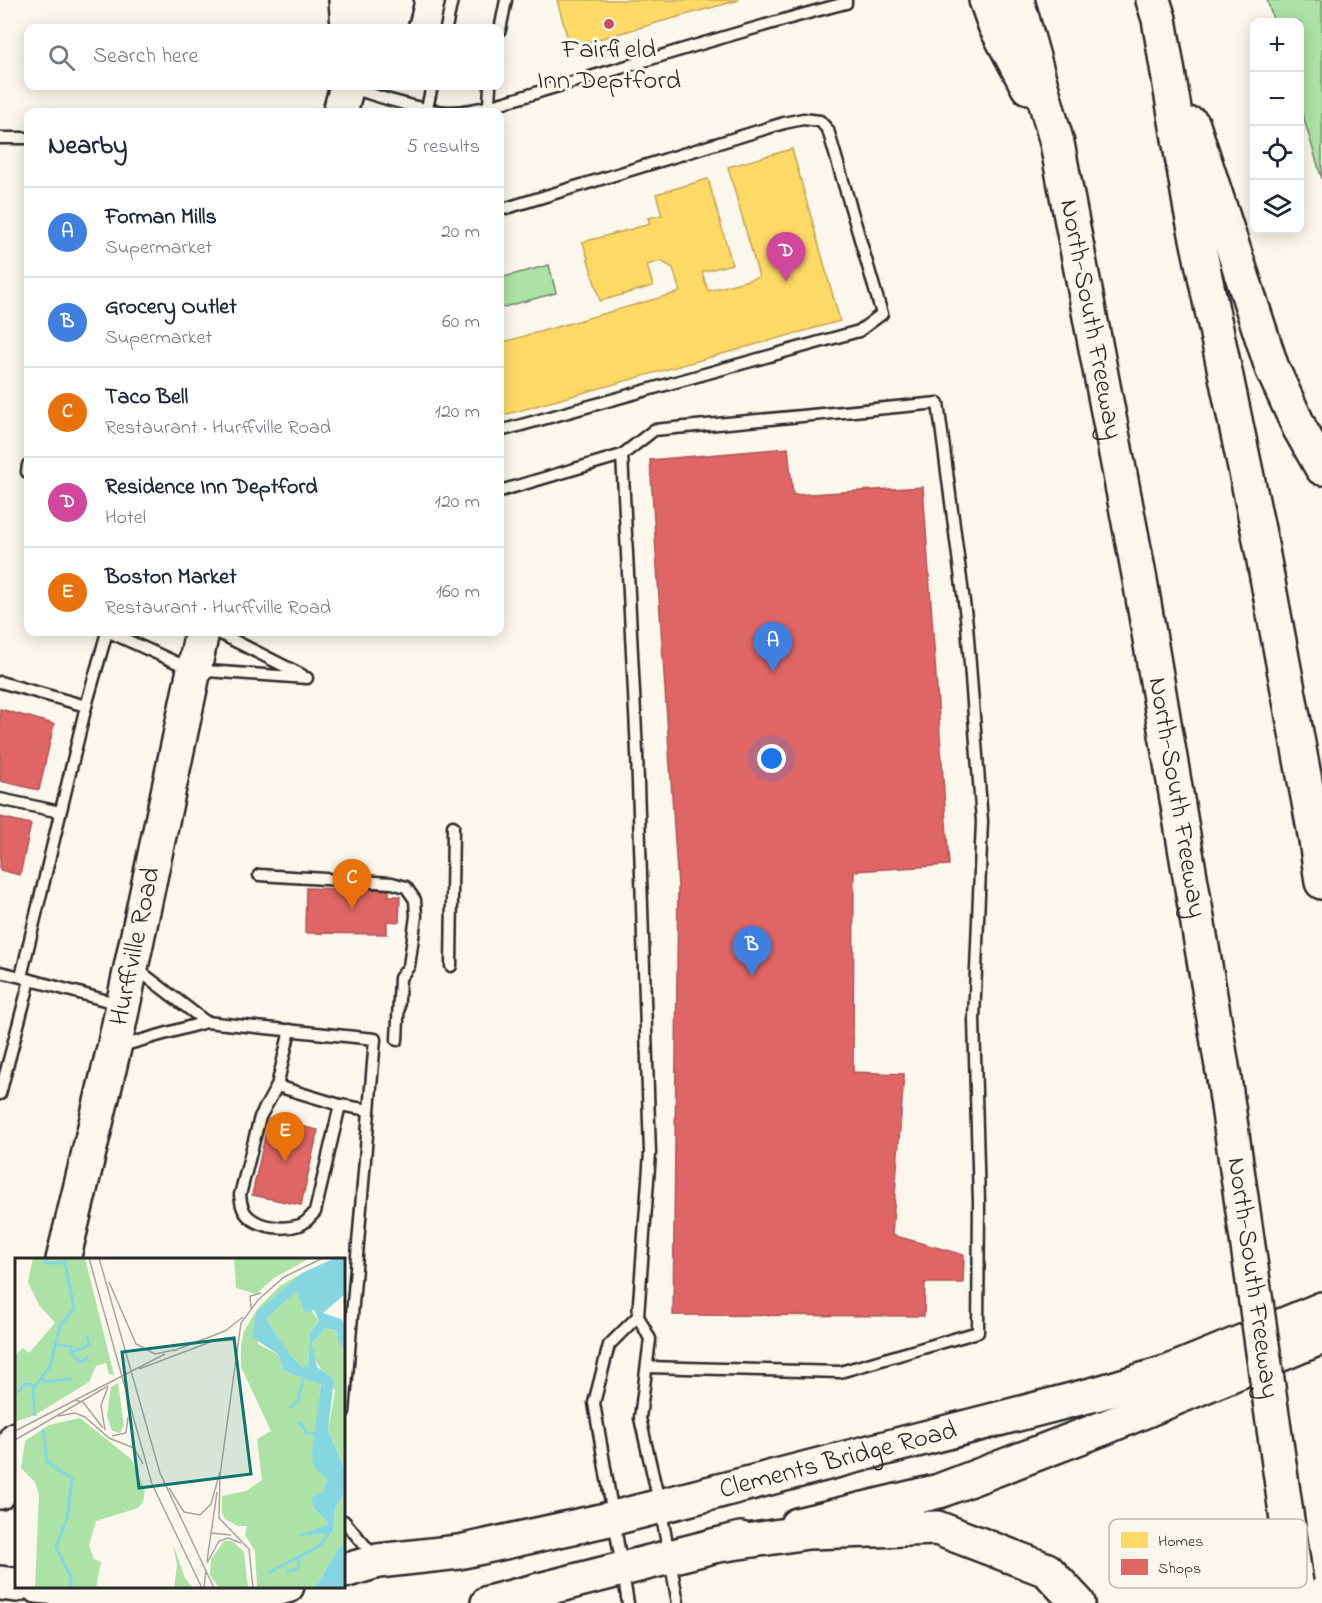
<!DOCTYPE html>
<html lang="en">
<head>
<meta charset="utf-8">
<style>
	:root { --surface:#fff; --page:#f6f6f7; --text:#1f2937; --muted:#747a83; --line:#e0e1e3; --accent:#0f766e }
	body { margin:0; font-family:"Indie Flower",sans-serif; background:var(--page); color:var(--text) }
	.controls { position:absolute; right:18px; top:18px; display:grid; overflow:hidden; border-radius:12px; box-shadow:0 3px 15px #0003 }
	.controls button { width:54px; height:54px; display:grid; place-items:center; padding:0; border:0; border-bottom:2px solid var(--line); background:var(--surface); color:var(--text); font:30px sans-serif }
	.you { position:absolute; left:772px; top:759px; width:21px; height:21px; margin:-15px; border:4px solid #fff; border-radius:50%; background:#1a73e8; box-shadow:0 0 0 9px #1a73e833 }
	.badge { display:grid; place-items:center; width:39px; height:39px; border-radius:50%; background:var(--accent); color:#fff; font-size:20px; font-weight:700 }
	.pin { position:absolute; translate:-50% -50px; filter:drop-shadow(0 2px 3px #0008) }
	.pin::after { content:''; position:absolute; top:32px; width:21px; height:18px; background:inherit; clip-path:polygon(0 0,100% 0,50% 100%) }
	.list { margin:0; padding:0; list-style:none }
	h2 { display:flex; justify-content:space-between; align-items:center; height:78px; margin:0; padding:0 24px; font-size:26px }
	h2 small { font-size:20px; font-weight:400; color:var(--muted) }
	.list li { display:grid; grid-template-columns:39px 1fr auto; gap:18px; align-items:center; box-sizing:border-box; height:90px; padding:0 24px; border-top:2px solid var(--line) }
	.list b { display:block; font-size:22px; white-space:nowrap }
	.list p { margin:0; font-size:20px; white-space:nowrap; color:var(--muted) }
	.list em { font-size:20px; font-style:normal; color:var(--muted) }
	.icon { flex:none; width:33px; height:33px; fill:none; stroke:currentColor; stroke-width:2; stroke-linecap:round; stroke-linejoin:round }
	.map { position:relative; flex:none; width:1322px; height:1603px; overflow:hidden }
	.search { position:absolute; background:var(--surface); box-shadow:0 3px 15px #0003; left:24px; top:24px; width:480px; height:66px; display:flex; align-items:center; gap:15px; box-sizing:border-box; padding:0 21px; border-radius:12px; color:var(--muted); font-size:22px }
	.panel { position:absolute; background:var(--surface); box-shadow:0 3px 15px #0003; left:24px; top:108px; width:480px; height:528px; border-radius:12px }
	.map>svg:first-child { display:block }
	.green { fill:#ace2a5; stroke:#6c8668; stroke-width:1.5 }
	.homes { fill:#ffd966; stroke:#bfa554; stroke-width:1.5 }
	.shops { fill:#e06666; stroke:#aa5454; stroke-width:1.5 }
	.lines { fill:none; stroke-linecap:round; stroke-linejoin:round }
	.service-casing { stroke:#2b2b2b; stroke-width:15 }
	.primary-casing { stroke:#2b2b2b; stroke-width:38 }
	.motorway-casing { stroke:#2b2b2b; stroke-width:38 }
	.service { stroke:#fbf7ec; stroke-width:10 }
	.primary { stroke:#fbf7ec; stroke-width:33 }
	.motorway { stroke:#fbf7ec; stroke-width:33 }
	.motorway-bridge-casing { stroke:#2b2b2b; stroke-width:38; stroke-linecap:butt }
	.motorway-bridge { stroke:#fbf7ec; stroke-width:33 }
	.poi-dot { fill:#d1495b; stroke:#fbf7ec; stroke-width:2 }
	.labels { text-anchor:middle; dominant-baseline:central; stroke-width:6; stroke-linejoin:round; paint-order:stroke }
	.poi-label { font-size:27px; fill:#2b2b2b; stroke:#fbf7ec }
	.street-label { font-size:27px; fill:#2b2b2b; stroke:#fbf7ec }
	.inset-river { fill:none; stroke:#86d6e2; stroke-width:3 }
	.inset-road { fill:none; stroke:#a8a59f; stroke-width:1.5 }
	.view { fill:#0f766e; fill-opacity:0.15; stroke:#0f766e; stroke-width:3 }
	.inset-edge { fill:none; stroke:#2b2b2b; stroke-width:3 }
	.key { fill:#fbf7ec; stroke:#bdbab2; stroke-width:1.5 }
	.key-label { font-size:16px; fill:#2b2b2b }
</style>
</head>
<body>
<div class="map">
<svg width="1322" height="1603" viewBox="0 0 1322 1603">
	<rect width="100%" height="100%" fill="#fbf7ec"/>
	<filter id="ink" filterUnits="userSpaceOnUse"><feTurbulence type="fractalNoise" baseFrequency=".0167" numOctaves="2"/><feDisplacementMap in="SourceGraphic" scale="12" xChannelSelector="R" yChannelSelector="G"/><feConvolveMatrix kernelMatrix="1 2 1 2 8 2 1 2 1" color-interpolation-filters="sRGB"/></filter>
	<g filter="url(#ink)">
		<g class="green">
			<polygon points="1267,0 1322,0 1322,179 1300,106 1300,22 1274,22"/>
			<polygon points="549,265 556,293 500,308 500,278"/>
		</g>
		<g class="homes">
			<polygon points="557,0 739,0 570,47"/>
			<polygon points="792,149 840,321 500,416 500,343 680,292 673,268 661,261 647,265 653,286 600,301 583,242 650,224 648,218 662,215 656,194 708,179 732,264 702,272 708,291 759,277 728,167"/>
		</g>
		<g class="shops">
			<polygon points="788,448 793,495 923,487 949,865 854,871 853,1072 904,1074 892,1235 964,1255 963,1283 925,1283 924,1316 673,1315 678,887 650,460"/>
			<polygon points="0,709 54,724 39,790 0,781"/>
			<polygon points="0,817 31,824 20,875 0,870"/>
			<polygon points="306,888 389,890 389,896 400,896 399,922 387,921 387,934 305,933"/>
			<polygon points="269,1119 318,1130 301,1205 252,1195"/>
		</g>
		<g class="lines">
			<defs>
				<g id="service">
					<polyline points="446,28 452,0"/>
					<polyline points="500,30 506,0"/>
					<path d="M350 88C376 95 426 113 451 112 486 111 532 93 566 84 660 57 752 27 846 3V0"/>
					<polyline points="489,105 490,86"/>
					<polyline points="427,108 432,86"/>
					<polyline points="0,138 28,138"/>
					<polyline points="500,210 784,123 803,119 820,121 828,130 882,314 859,331 500,431"/>
					<polyline points="622,455 654,430 938,403 967,625 982,821 974,1019 979,1203 978,1332 840,1372 647,1367"/>
					<polyline points="27,472 28,465"/>
					<polyline points="500,491 622,455 637,752 650,1153 638,1316 650,1339 640,1418 660,1506 678,1603"/>
					<polyline points="109,632 193,670 307,678"/>
					<polyline points="217,632 302,675"/>
					<polyline points="0,682 86,706 107,632"/>
					<polyline points="0,799 60,812"/>
					<polyline points="259,875 392,883 406,887 415,900 416,916 409,966 400,978 397,1040"/>
					<polyline points="451,966 453,826"/>
					<polyline points="137,969 206,1022"/>
					<polyline points="0,972 21,977 86,706"/>
					<polyline points="24,978 119,1004"/>
					<polyline points="290,1030 277,1086 340,1105 369,1110"/>
					<polyline points="118,1047 206,1022 375,1039 344,1412"/>
					<path d="M277 1086 260 1117 240 1195C241 1203 242 1211 249 1217 261 1228 285 1230 300 1225 306 1223 311 1216 315 1212L340 1105"/>
					<polyline points="0,1094 30,980"/>
					<polyline points="344,1521 374,1556"/>
					<polyline points="628,1603 594,1403 609,1345 638,1316"/>
				</g>
				<g id="primary">
					<polyline points="362,28 369,0"/>
					<polyline points="340,112 347,86"/>
					<path id="s1" d="M63 1260 114 1048 202 632"/>
					<polyline points="0,1492 16,1439"/>
					<polyline points="797,1525 939,1491 1106,1427 1322,1337"/>
					<path id="s2" d="M344 1571 378 1561 459 1552 614 1518 1099 1393 1169 1372 1322 1309"/>
					<polyline points="0,1583 16,1585"/>
					<polyline points="37,1586 145,1596 242,1599 287,1586"/>
					<polyline points="488,1603 741,1539"/>
				</g>
				<g id="motorway">
					<polyline points="346,0 348,28"/>
					<polyline points="986,0 995,25 1028,87"/>
					<path id="s3" d="M1017 0 1057 143 1140 580 1224 1078"/>
					<polyline points="1153,0 1159,19 1191,210 1259,534 1316,840 1322,882"/>
					<polyline points="382,28 392,16 396,0"/>
					<polyline points="1193,125 1272,368 1300,429 1322,468"/>
					<polyline points="712,1546 808,1532 937,1528 1047,1570 1078,1603"/>
				</g>
			</defs>
			<use href="#service" class="service-casing"/>
			<use href="#primary" class="primary-casing"/>
			<use href="#motorway" class="motorway-casing"/>
			<use href="#service" class="service"/>
			<use href="#primary" class="primary"/>
			<use href="#motorway" class="motorway"/>
			<defs>
				<g id="motorway-bridge">
					<path id="s4" d="M1224 1078 1296 1583"/>
				</g>
			</defs>
			<use href="#motorway-bridge" class="motorway-bridge-casing"/>
			<use href="#motorway-bridge" class="motorway-bridge"/>
		</g>
	</g>
	<circle class="poi-dot" cx="609" cy="24" r="6"/>
	<g class="labels">
		<g class="poi-label">
			<text x="609" y="50">Fairfield<tspan x="609" dy="31">Inn Deptford</tspan></text>
		</g>
		<g class="street-label">
			<text stroke="none"><textPath href="#s3" startOffset="328">North-South Freeway</textPath></text>
			<text stroke="none"><textPath href="#s3" startOffset="814">North-South Freeway</textPath></text>
			<text stroke="none"><textPath href="#s1" startOffset="322">Hurffville Road</textPath></text>
			<text stroke="none"><textPath href="#s4" startOffset="202">North-South Freeway</textPath></text>
			<text stroke="none"><textPath href="#s2" startOffset="507">Clements Bridge Road</textPath></text>
		</g>
	</g>
	<g transform="translate(15 1258)">
		<rect width="330" height="330" fill="#fbf7ec"/>
		<path d="M18 0H70L99 117 94 116 91 105 81 108 74 124 20 157 0 164V97L8 90 14 95 40 65 24 47 13 24ZM219 0H295L259 20 241 36 221 30ZM287 15 242 53 243 86 264 97 268 112 294 123 306 124 302 161 312 220 308 234 297 239 300 252 314 266 291 276 318 275 320 251 330 236V288H325L300 330H242L240 293 230 277 232 268H223L210 261 207 255V238L231 233 247 222 242 181 256 173 226 109V88L229 73 243 50 265 28ZM282 33 304 63 295 75 293 109H288L277 99 251 61ZM310 70 323 73 330 90V212L313 172 320 133 299 100 297 86ZM103 125 109 167 105 175 97 173 92 158 96 129ZM65 160 116 201 130 232 128 244 123 250 81 263 74 287 79 301 86 304 81 330H20L24 237 20 224 6 210 10 183 34 167ZM209 283H217L229 294 233 330H204L195 317 196 301ZM158 286 170 320 178 330H159L162 307Z" fill="#ace2a5"/>
		<path d="M320 0H330V36L308 55 326 61 330 66V91L323 82V73L310 70 297 86 302 109 319 121 313 172 330 212V236L320 251 318 275 281 278 314 266 300 252 297 243V239L308 234 312 220 300 211 297 195 306 125 294 123 268 112 264 97 237 79 242 53 287 15ZM282 33 290 55 299 52 304 63 295 75 293 109H288L277 99 251 61ZM325 288H330V330H300Z" fill="#86d6e2" fill-rule="evenodd"/>
		<path class="inset-river" d="M31 1V5H49M41 86 56 89 57 97 66 104 73 99M58 94 74 87 72 77M28 120 30 124 57 121M2 135 10 126 19 127M275 150 283 143 288 121M20 158 18 131 35 108 45 68 59 50 49 0M283 167 286 165 292 176 300 175M28 171 32 204 57 220 52 261 41 289 56 319V330M271 314 283 310 284 300M253 315 304 288 315 274"/>
		<path class="inset-road" d="M74 0 137 226 187 330M84 0 145 215 199 330M94 24 121 86 140 96 159 92M236 50 235 38 246 35M158 93 210 73 228 59M124 111 198 83 221 82M59 142 68 144 88 170M43 158 60 155 70 159 94 180 119 190 128 206M90 172 86 147 93 129M0 173 150 96M97 178 111 175 113 159M0 182 93 128M205 214 204 260 234 291 238 330M205 217 226 65 243 42 269 19 308 0M154 230 169 254 185 257 196 246 205 214M196 275 216 277M192 303 202 234M192 305 204 283 213 280 226 285M189 330 191 311"/>
		<path class="view" d="M219 80 236 216 124 230 107 94Z"/>
		<rect width="330" height="330" class="inset-edge"/>
	</g>
	<rect x="1109" y="1519" width="198" height="69" rx="9" class="key"/>
	<rect x="1121" y="1532" width="27" height="16" fill="#ffd966"/>
	<rect x="1121" y="1559" width="27" height="16" fill="#e06666"/>
	<g class="key-label">
		<text x="1158" y="1546">Homes</text>
		<text x="1158" y="1573">Shops</text>
	</g>
</svg>
<div class="controls">
<button>+</button>
<button>−</button>
<button><svg class="icon" aria-label="locate" viewBox="0 0 24 24"><circle cx="12" cy="12" r="6"/><path d="M12 2v4M12 18v4M2 12h4M18 12h4"/></svg></button>
<button><svg class="icon" aria-label="layers" viewBox="0 0 24 24"><path d="M12 4l9 5-9 5-9-5zM3 14l9 5 9-5"/></svg></button>
</div>
<div class="you"></div>
<div class="pin badge" style="left:773px;top:672px;background:#3f7fe0">A</div>
<div class="pin badge" style="left:752px;top:976px;background:#3f7fe0">B</div>
<div class="pin badge" style="left:352px;top:909px;background:#e8710a">C</div>
<div class="pin badge" style="left:786px;top:282px;background:#d1479c">D</div>
<div class="pin badge" style="left:285px;top:1162px;background:#e8710a">E</div>
<div class="search"><svg class="icon" aria-label="search" viewBox="0 0 24 24"><circle cx="10" cy="10" r="6"/><path d="M15 15l6 6"/></svg>Search here</div>
<section class="panel">
<h2>Nearby<small>5 results</small></h2>
<ul class="list">
<li><span class="badge" style="background:#3f7fe0">A</span><div><b>Forman Mills</b><p>Supermarket</p></div><em>20 m</em></li>
<li><span class="badge" style="background:#3f7fe0">B</span><div><b>Grocery Outlet</b><p>Supermarket</p></div><em>60 m</em></li>
<li><span class="badge" style="background:#e8710a">C</span><div><b>Taco Bell</b><p>Restaurant · Hurffville Road</p></div><em>120 m</em></li>
<li><span class="badge" style="background:#d1479c">D</span><div><b>Residence Inn Deptford</b><p>Hotel</p></div><em>120 m</em></li>
<li><span class="badge" style="background:#e8710a">E</span><div><b>Boston Market</b><p>Restaurant · Hurffville Road</p></div><em>160 m</em></li>
</ul>
</section>
</div>
</body>
</html>
